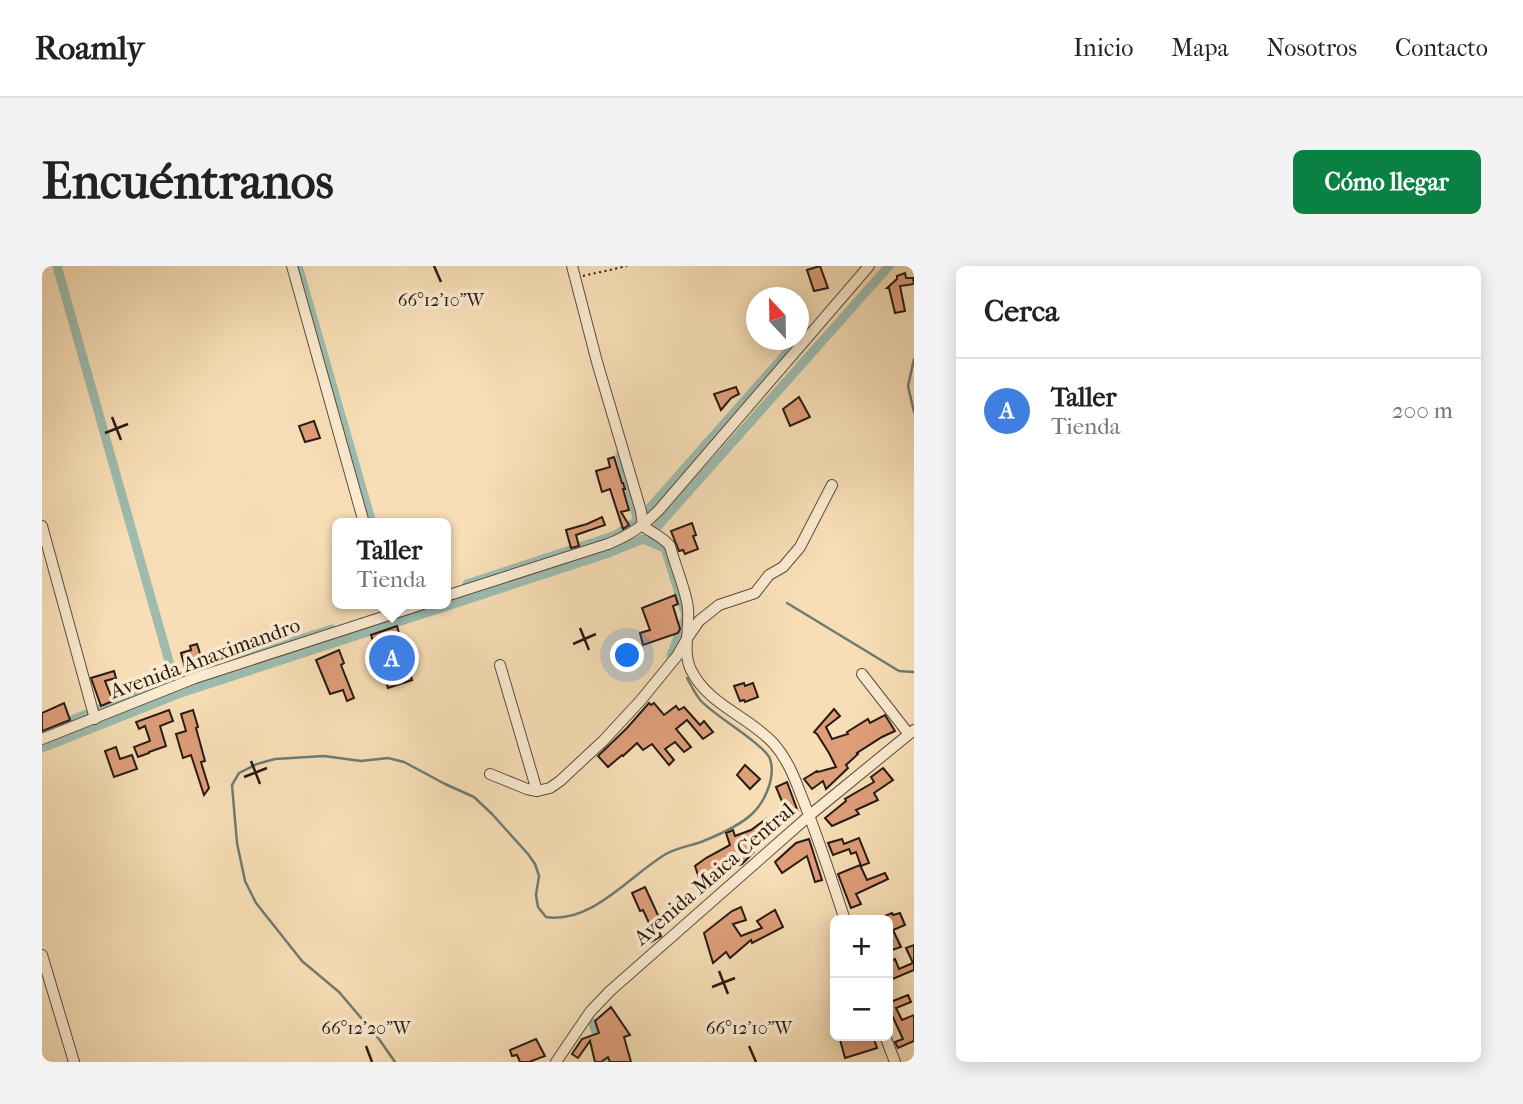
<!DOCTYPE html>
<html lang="es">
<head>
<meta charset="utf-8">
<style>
	:root { --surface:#fff; --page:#f2f2f2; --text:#222; --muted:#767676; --line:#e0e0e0; --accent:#0b8043 }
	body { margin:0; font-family:"IM FELL French Canon",serif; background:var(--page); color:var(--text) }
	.controls { position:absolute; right:21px; bottom:21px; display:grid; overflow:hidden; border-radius:10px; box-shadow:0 4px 18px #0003 }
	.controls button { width:63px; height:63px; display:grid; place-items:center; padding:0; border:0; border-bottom:2px solid var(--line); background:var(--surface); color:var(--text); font:35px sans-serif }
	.compass { position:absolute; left:704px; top:21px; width:63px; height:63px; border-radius:50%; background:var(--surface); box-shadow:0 4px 18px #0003; rotate:338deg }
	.you { position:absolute; left:586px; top:390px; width:24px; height:24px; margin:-18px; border:5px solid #fff; border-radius:50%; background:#1a73e8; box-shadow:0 0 0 10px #1a73e833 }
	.badge { display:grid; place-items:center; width:46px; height:46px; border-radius:50%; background:var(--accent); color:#fff; font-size:23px; font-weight:700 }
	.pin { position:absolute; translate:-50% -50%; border:4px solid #fff; box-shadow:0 2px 7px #0006 }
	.popup { position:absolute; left:290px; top:252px; width:119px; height:91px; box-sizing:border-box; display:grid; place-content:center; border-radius:10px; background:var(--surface); filter:drop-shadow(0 2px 5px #0005); font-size:23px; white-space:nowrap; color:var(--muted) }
	.popup b { font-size:26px; color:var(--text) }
	.popup::after { content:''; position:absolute; left:50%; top:100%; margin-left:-14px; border:14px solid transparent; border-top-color:var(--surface) }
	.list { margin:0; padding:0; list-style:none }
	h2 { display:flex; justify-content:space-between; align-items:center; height:91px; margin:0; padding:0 28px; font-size:30px }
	h2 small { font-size:23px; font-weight:400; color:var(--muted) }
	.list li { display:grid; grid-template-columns:46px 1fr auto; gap:21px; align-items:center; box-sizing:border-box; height:105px; padding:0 28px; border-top:2px solid var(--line) }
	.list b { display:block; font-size:26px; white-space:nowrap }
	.list p { margin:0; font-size:23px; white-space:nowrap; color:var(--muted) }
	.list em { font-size:23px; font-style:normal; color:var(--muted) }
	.map { position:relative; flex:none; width:872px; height:796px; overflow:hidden; border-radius:10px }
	header { display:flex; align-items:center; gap:42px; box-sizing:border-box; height:98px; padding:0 35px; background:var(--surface); border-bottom:2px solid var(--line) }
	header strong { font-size:33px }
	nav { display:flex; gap:38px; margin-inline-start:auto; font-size:24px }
	.intro { display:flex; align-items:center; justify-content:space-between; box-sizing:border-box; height:168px; padding:0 42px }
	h1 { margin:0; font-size:49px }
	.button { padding:18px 32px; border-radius:10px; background:var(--accent); color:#fff; font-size:24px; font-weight:700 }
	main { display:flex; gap:42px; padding:0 42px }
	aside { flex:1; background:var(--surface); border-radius:10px; box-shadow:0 4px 18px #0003 }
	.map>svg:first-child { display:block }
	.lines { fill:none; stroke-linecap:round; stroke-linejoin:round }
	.stream { stroke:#6e7b71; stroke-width:2.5 }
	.canal { stroke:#9dbcaf; stroke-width:9 }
	.building { fill:#de9e7a; stroke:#271a14; stroke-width:2 }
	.minor-casing { stroke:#5b4b3c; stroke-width:12 }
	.path { stroke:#271a14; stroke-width:2; stroke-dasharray:2 3.5; stroke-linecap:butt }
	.minor { stroke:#faead0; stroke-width:10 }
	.ticks { fill:none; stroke:#271a14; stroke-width:2.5 }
	.labels { text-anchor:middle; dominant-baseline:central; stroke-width:7; stroke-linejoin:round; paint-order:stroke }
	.street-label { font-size:21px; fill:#271a14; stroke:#faead0 }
	.ticks-label { font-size:18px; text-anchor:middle; fill:#271a14; stroke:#faead0; stroke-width:7; stroke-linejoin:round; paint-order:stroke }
</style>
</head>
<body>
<header>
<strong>Roamly</strong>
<nav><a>Inicio</a><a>Mapa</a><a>Nosotros</a><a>Contacto</a></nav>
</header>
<div class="intro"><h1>Encuéntranos</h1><a class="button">Cómo llegar</a></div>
<main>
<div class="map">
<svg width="872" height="796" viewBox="0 0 872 796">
	<rect width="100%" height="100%" fill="#f7deb6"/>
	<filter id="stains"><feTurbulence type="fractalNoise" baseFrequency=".00286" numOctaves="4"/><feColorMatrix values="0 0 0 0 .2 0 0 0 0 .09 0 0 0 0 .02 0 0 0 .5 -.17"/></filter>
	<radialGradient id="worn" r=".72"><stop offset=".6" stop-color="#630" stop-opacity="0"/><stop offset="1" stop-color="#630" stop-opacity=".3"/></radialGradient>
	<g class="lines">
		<g class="stream">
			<polyline points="872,93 866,120 872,146"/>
			<polyline points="745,337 857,405 872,406"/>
			<path d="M353 796 337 773 297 726 260 695 214 637 203 615 195 577 190 519 197 507 215 498 233 493 282 490 319 495 346 492 362 496 403 518 432 531 450 548 486 588 493 598 497 610 494 629 496 641 504 651C550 658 588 609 624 588 635 582 647 580 659 576 674 570 700 558 711 547 723 535 734 511 728 493 723 479 673 450 659 435 653 428 649 419 645 412"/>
		</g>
		<g class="canal">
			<polyline points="15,0 132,413"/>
			<polyline points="256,0 330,257"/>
			<polyline points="578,189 596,255"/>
			<polyline points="605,245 765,64"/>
			<polyline points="615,261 847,0"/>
			<polyline points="425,318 574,269 596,254"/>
			<polyline points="0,466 132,413 290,363"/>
			<polyline points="0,482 136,428 564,288 601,273 623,282 644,350 629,389"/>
			<polyline points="551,757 564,796"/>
		</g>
	</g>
	<g class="building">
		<polygon points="778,0 786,22 772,25 765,4"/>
		<polygon points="863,7 864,12 871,12 872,18 858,20 863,45 853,47 847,22 845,22 855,13 855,10"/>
		<polygon points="694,121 697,128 689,132 679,144 672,128"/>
		<polygon points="757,131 768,151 748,160 741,143"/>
		<polygon points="272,155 278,172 263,176 257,160"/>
		<polygon points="572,191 580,217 581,217 583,223 581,223 587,244 579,246 587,259 581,263 568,223 560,226 554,205 568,201 566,193"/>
		<polygon points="560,251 563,259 534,269 537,280 529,282 524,264 545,258"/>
		<polygon points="650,257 654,269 651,270 656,283 643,288 641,284 637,285 629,265"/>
		<polygon points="633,329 636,338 631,340 638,363 636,367 601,379 598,367 608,364 600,342"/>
		<polygon points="355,360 370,414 346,422 329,369"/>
		<polygon points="155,378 160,394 158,397 143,402 139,387 149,384 148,380"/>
		<polygon points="297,384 302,397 299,399 312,432 305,435 301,424 288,428 274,394"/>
		<polygon points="72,405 74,412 63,415 71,435 59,440 49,412"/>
		<polygon points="702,417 703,420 711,417 716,431 703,436 702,434 698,435 692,420"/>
		<polygon points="22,437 28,454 0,465 0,447"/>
		<polygon points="607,437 609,439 612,437 622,449 634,440 637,444 642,441 658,459 662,455 671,466 661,473 645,454 634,463 649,481 642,486 633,476 623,483 632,494 627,499 610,478 601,484 595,477 581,490 580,489 566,501 556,490 585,462"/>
		<polygon points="792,443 798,450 784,461 790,473 806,468 805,466 826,453 828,457 843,449 853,465 840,471 815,487 816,488 804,499 806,502 784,523 781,515 770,523 762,513 775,505 776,506 794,501 787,487 775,468 772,466"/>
		<polygon points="127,444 131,455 118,460 124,480 107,486 107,487 96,491 92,481 108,475 103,460 97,463 94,456"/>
		<polygon points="151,444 156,461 154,462 163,495 159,496 167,522 162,529 149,489 141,492 134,468 144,465 139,448"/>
		<polygon points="74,481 78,493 90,489 95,503 72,511 63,485"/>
		<polygon points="703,499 718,513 708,523 695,509"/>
		<polygon points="841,502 851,514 832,527 836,534 814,544 817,548 790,560 783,552 804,535 803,533 832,516 829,511"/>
		<polygon points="745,516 756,546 747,553 740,540 742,540 734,521"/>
		<polygon points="724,553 730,567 711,582 712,586 700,598 690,601 689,595 674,608 677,612 664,623 658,615 653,600 664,592 688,579 684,567 691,564 693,570 709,564"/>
		<polygon points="817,572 827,597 819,600 814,586 809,588 807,583 791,589 786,577 800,573 802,578"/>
		<polygon points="767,573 780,614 773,616 765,590 740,607 733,596 754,577"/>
		<polygon points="818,599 825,614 843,607 846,613 814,628 819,638 809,642 796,608"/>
		<polygon points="603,621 621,660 616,663 619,670 609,676 606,668 609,667 605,660 608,659 601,644 598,645 590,627"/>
		<polygon points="699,641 704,654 691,658 699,670 720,662 715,655 733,644 741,661 710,677 709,674 688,692 684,686 671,697 662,667 690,645"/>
		<polygon points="850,647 851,649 858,647 863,659 851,664 859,681 847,685 846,682 846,654 833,654"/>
		<polygon points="872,679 872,704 846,715 846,696 853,693 857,703 871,697 864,682"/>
		<polygon points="866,729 869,736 854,742 860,754 872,749 872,775 856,782 853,776 861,773 848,745 846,746 846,737"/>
		<polygon points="569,741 588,769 582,771 589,796 568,796 566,791 559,796 553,796 548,775 536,792 530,788 540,773 557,767 553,755"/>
		<polygon points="797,770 831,770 835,782 803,792"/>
		<polygon points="494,773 503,790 487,796 478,796 475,789 470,790 468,784"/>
	</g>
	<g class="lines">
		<defs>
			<g id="minor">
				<polyline points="250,0 322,257"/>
				<path d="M530 0 555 96 599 245 601 260C610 267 621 271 628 280 633 299 641 317 645 336 650 358 639 384 649 404 667 440 707 450 732 478 745 493 752 510 759 529 776 570 789 612 803 654"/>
				<polyline points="0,260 53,453"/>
				<path d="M404 330 566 278C588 269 601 260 617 244L827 0"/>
				<polyline points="458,399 495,525"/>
				<polyline points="820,408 866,467"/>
				<polyline points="0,473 153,412 381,338"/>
				<polyline points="448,508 485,523 495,525 508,522 518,515 561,475 599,434 635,390 646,371 657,355 677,339 713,327 727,309 741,301 758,281 790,219"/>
				<polyline points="0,689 32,796"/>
				<polyline points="843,770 853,796"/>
				<polyline points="514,796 548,746 568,725 768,549 872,464"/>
			</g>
		</defs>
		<use href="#minor" class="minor-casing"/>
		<polyline class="path" points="541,10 585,0"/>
		<use href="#minor" class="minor"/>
	</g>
	<path class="ticks" d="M392 0 399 16M70 151 79 174M63 167 86 158M538 362 547 384M531 378 554 368M209 495 218 518M202 511 225 502M677 705 686 728M670 721 693 712M324 780 330 796M707 780 714 796"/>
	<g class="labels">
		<g class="street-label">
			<text transform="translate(163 392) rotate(-20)">Avenida Anaximandro</text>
			<text transform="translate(672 608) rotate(-41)">Avenida Maica Central</text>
		</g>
	</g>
	<g class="ticks-label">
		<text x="399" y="40">66°12'10"W</text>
		<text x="324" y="768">66°12'20"W</text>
		<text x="707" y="768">66°12'10"W</text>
	</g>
	<rect width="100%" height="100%" filter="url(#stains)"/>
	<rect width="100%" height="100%" fill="url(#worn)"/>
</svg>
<div class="controls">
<button>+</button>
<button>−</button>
</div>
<svg class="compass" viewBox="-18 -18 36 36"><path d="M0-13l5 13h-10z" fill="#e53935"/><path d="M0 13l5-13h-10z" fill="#767676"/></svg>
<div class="you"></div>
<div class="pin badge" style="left:350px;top:392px;background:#3f7fe0">A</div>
<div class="popup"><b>Taller</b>Tienda</div>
</div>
<aside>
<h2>Cerca<small></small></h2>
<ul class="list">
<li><span class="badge" style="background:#3f7fe0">A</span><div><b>Taller</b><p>Tienda</p></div><em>200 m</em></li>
</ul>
</aside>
</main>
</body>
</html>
